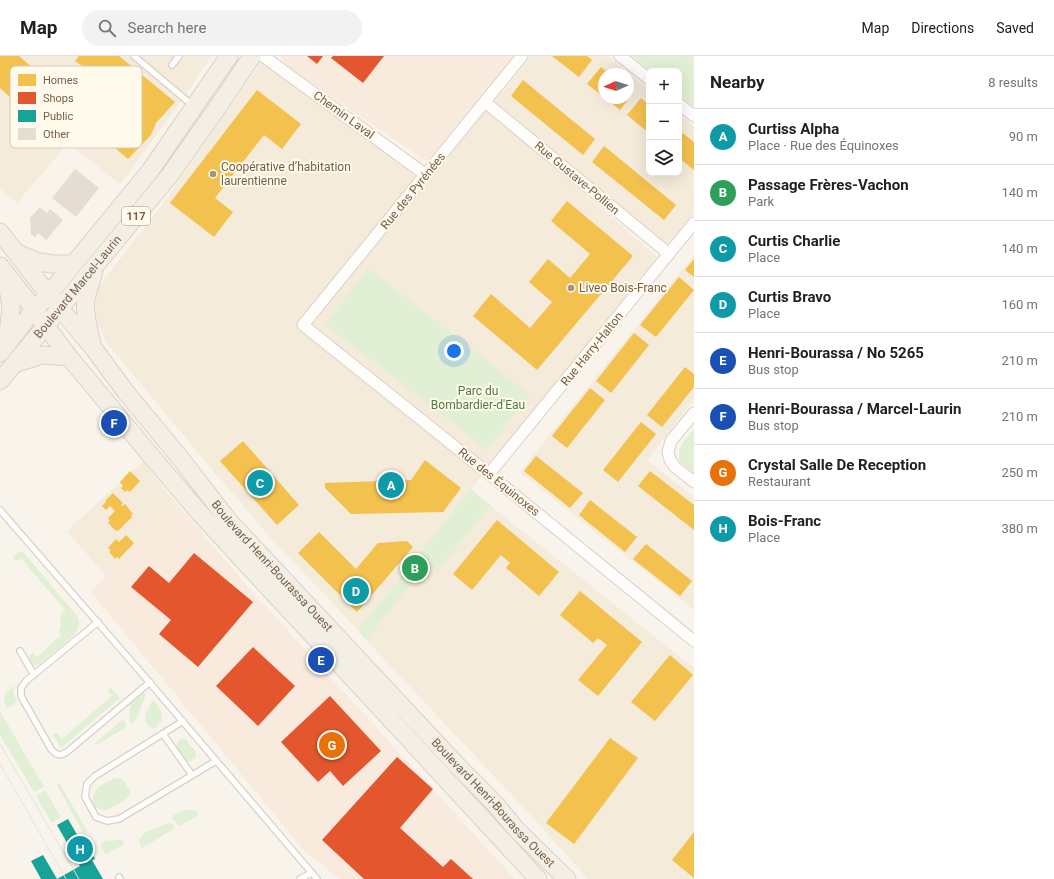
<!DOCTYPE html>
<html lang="en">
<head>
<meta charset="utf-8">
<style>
	:root { --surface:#fff; --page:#f2f2f2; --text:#202124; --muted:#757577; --line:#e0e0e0; --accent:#0b8043 }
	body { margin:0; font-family:Roboto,sans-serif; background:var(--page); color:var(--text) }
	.controls { position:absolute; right:12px; top:12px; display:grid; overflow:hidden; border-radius:8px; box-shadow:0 4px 16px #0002 }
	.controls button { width:36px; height:36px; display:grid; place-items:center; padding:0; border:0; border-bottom:1px solid var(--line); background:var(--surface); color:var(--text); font:20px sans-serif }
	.compass { position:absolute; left:598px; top:12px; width:36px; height:36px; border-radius:50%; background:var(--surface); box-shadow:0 4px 16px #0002; rotate:267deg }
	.you { position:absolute; left:454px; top:295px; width:14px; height:14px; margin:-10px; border:3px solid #fff; border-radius:50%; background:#1a73e8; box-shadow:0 0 0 6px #1a73e833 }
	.badge { display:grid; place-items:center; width:26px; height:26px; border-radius:50%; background:var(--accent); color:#fff; font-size:13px; font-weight:700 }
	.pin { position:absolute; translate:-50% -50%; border:2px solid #fff; box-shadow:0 1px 4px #0006 }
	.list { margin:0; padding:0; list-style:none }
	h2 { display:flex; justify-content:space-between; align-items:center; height:52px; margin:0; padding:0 16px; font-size:17px }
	h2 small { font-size:13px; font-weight:400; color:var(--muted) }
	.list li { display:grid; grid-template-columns:26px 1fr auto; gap:12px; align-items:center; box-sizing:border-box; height:56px; padding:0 16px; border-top:1px solid var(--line) }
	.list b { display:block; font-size:15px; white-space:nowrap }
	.list p { margin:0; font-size:13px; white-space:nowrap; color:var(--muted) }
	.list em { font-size:13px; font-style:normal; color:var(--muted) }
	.icon { flex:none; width:22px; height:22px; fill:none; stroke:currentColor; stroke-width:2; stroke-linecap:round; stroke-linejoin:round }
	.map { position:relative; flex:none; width:694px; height:823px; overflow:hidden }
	header { display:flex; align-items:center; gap:24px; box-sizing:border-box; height:56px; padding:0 20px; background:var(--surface); border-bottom:1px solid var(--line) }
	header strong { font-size:19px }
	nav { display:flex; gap:22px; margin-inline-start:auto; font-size:14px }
	.search { width:280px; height:36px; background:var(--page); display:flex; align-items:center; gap:10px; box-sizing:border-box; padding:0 14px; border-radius:22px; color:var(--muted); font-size:15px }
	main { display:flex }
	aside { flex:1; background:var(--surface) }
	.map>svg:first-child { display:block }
	.residential { fill:#f4ebda; fill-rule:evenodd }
	.commercial { fill:#f9eade }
	.green { fill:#e1f0d4 }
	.homes { fill:#f2c14e }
	.shops { fill:#e4572e }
	.public { fill:#17a398 }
	.building { fill:#e5ddd1 }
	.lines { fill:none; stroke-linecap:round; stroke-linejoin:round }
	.lane-casing { stroke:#d7d1c9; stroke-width:8 }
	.street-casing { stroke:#d7d1c9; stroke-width:13 }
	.primary-casing { stroke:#dad1c9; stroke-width:19 }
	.lane { stroke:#fefdfc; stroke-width:5.5 }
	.street { stroke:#fefdfc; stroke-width:11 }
	.primary { stroke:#f3efe5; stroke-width:17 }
	.tram { stroke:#e5e2e5; stroke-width:1 }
	.poi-dot { fill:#a59281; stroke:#fffaec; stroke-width:1.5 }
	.labels { text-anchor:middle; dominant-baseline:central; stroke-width:4; stroke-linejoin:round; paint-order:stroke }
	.shield { fill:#fffaec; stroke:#a08d79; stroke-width:1 }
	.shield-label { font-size:11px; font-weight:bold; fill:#785e48 }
	.street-label { font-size:12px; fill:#785e48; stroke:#fffaec }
	.poi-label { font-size:12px; fill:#785e48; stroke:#fffaec; text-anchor:start }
	.park-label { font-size:12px; fill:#4b7f3f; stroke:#fffaec }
	.key { fill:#fffaec; stroke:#d6cbbb; stroke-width:1 }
	.key-label { font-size:11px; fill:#785e48 }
</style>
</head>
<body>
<header>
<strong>Map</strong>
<div class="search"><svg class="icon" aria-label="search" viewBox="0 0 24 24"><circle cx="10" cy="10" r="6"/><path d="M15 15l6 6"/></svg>Search here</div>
<nav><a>Map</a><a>Directions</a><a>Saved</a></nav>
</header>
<main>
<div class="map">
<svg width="694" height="823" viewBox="0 0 694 823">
	<rect width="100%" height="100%" fill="#f8f4eb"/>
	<g class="residential">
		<polygon points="0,0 211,0 183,43 120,128 68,87 17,147 0,133"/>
		<polygon points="265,0 271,0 427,111 486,52 657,201 358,574 269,480 200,399 106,286 96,263 96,234 162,149"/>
		<path d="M531 0H608L649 34V117H679V58L694 71V157L668 189 494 46ZM604 18H628V42H604Z"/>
		<polygon points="694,199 694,344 647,404 694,441 694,554 520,416"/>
		<polygon points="143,405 176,447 106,520 67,475"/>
		<polygon points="490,449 694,612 694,823 588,823 527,755 366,584 426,508 437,515"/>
	</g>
	<g class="commercial">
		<polygon points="280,0 514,0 427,106 287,10"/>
		<polygon points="176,447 254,538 515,823 339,823 303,793 90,535 106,520"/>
	</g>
	<g class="green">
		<polygon points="632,0 694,0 694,51 679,39 679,15 650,15"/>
		<polygon points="368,212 530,338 487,394 325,268"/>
		<path d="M694 373V418L680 406C677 390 684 385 694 373Z"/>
		<polygon points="471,433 490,449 437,516 426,509 366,584 358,574"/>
		<path d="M19 496H23L24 497 77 560C79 564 80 568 78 573 74 581 49 600 40 607L36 609C32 609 28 604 29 600L33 597 35 600H38L61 579 59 575 61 567 60 559 65 554 21 502 16 505 13 501Z"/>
		<path d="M15 629C12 635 14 640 17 646L8 652C0 640 5 637 15 629Z"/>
		<polygon points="111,632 120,642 61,692 53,679 57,677 62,683 112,640 108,634"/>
		<path d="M144 637 146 638 137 662 131 668 130 667C130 658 127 649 135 642 138 639 140 638 144 637Z"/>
		<path d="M153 644C158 650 166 658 160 667 158 670 156 672 153 673 150 671 147 669 146 666 143 660 150 649 153 644Z"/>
		<polygon points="0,655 44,731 34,736 0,679"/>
		<path d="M123 663C125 665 127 669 125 672L97 689H95V687Z"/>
		<polygon points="181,683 185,683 187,685 196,696 196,701 191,705 186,706 177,692 177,688 179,684"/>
		<path d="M115 722H120C124 724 125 727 128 731 129 734 131 736 129 739 128 743 123 745 120 747 113 751 105 758 97 752 95 751 93 748 93 745 91 732 106 727 115 722Z"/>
		<polygon points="58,727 60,728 87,775 84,778 58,731"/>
		<polygon points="45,734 61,761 52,767 36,740"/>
		<polygon points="184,754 195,754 199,759 180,770 173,763 173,761 174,759"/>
		<polygon points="169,767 173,768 175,772 142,792 139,784 144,777"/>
		<polygon points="115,784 121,784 124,787 123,789 108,797 106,798 101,792 101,788 105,785"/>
	</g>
	<g class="homes">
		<polygon points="0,0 19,0 35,14 11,42 0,32"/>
		<polygon points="79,0 119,0 175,46 156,67 151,79 128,103 103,82 123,68 140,50 75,5"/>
		<polygon points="552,0 587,0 592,4 579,21"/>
		<polygon points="601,11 610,18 604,18 604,41 587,28"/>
		<polygon points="523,24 595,83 583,99 511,40"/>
		<polygon points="628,32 633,37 620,54 605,42 628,42"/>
		<polygon points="257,34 301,68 282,93 264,79 215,142 233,156 214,181 170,147"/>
		<polygon points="641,42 649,49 649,77 627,59"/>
		<polygon points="680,75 694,86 694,114 679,102 679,77"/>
		<polygon points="604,90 676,149 664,164 592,106"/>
		<polygon points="567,145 633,200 537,314 473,260 491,238 530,272 552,246 529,226 548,203 570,222 590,198 551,165"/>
		<polygon points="694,203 694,221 685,214"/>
		<polygon points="679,221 694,234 656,281 640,269"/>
		<polygon points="634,277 649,289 611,337 596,325"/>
		<polygon points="685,311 694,318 694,331 662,371 647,359"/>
		<polygon points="590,332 605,344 567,392 552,380"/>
		<polygon points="641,366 656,378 618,426 603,414"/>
		<polygon points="243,385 299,449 277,469 220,405"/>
		<polygon points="536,400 583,437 570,452 524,415"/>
		<polygon points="425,404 461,432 443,456 351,458 325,432 325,427 411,424"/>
		<polygon points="130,415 140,425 130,436 127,434 125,436 121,432 123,430 120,426"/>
		<polygon points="650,415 694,449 694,474 638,430"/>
		<polygon points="113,437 123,447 121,449 122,450 125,448 133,458 131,459 132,461 119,474 116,475 108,467 110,465 108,462 115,455 110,450 106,454 102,450 106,446 105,445"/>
		<polygon points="590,444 637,481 625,496 579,459"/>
		<polygon points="497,464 559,516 539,540 506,512 510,507 501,499 472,534 453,518"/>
		<polygon points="319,476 356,513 378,487 407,485 413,491 357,556 298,497"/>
		<polygon points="126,479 134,487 119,503 117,501 115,503 109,496 111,494 108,492 116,483 119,486"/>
		<polygon points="646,488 692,525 680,540 633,503"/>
		<polygon points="580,535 642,586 598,640 578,624 607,589 598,582 593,587 560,559"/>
		<polygon points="670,599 693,619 655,665 631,646"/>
		<polygon points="610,682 638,702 574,788 546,767"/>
		<polygon points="694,776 694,822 672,804"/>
	</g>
	<g class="shops">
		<polygon points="307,0 323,0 317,8"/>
		<polygon points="333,0 384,0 363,27 331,2"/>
		<polygon points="194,497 253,546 198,611 159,578 171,564 131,531 149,510 169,527"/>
		<polygon points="253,591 295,630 258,670 216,630"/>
		<polygon points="330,640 381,695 343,730 330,715 318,726 281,686"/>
		<polygon points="397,701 433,733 400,772 443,811 451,803 473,823 364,823 322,784"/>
	</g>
	<g class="public">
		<polygon points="68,763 79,782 82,781 95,803 92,804 103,823 57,823 80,810 57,769"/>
		<polygon points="43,799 57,823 41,823 31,805"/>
	</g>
	<g class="building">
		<polygon points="75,113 99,132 76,161 52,142"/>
		<polygon points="40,151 47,157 50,153 63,164 46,184 38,177 35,181 31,178 30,162"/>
	</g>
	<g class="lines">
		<defs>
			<g id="lane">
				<polyline points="134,0 192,49"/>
				<polyline points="172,9 179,0"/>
				<polyline points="0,454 138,613 317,823"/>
				<path d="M98 566 26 625 21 632V640L51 693C57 700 60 700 67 696L150 626"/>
				<polyline points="20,595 34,619"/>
				<polyline points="183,665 95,720 87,728 85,741 96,761 107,765 119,763 216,705"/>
				<polyline points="163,678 192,719"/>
				<polyline points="119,821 120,823"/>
				<polyline points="300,823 311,817"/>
			</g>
			<g id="street">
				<polyline points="263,0 426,119"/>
				<polyline points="522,0 303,269 489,418 694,585"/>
				<polyline points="620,0 649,23"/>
				<polyline points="485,46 669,198"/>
				<polyline points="679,48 694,60"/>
				<polyline points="694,357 671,385 668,396 670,404 675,411 694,426"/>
				<polyline points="489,418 694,167"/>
			</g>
			<g id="primary">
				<path id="s1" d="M0 176 48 238 94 293 125 335 181 403 229 465 454 706 497 750 517 774 567 823"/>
				<polyline points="17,197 39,206 52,208 73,208"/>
				<polyline points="0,210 23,239 69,301 152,401 197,454 251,513 334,602 538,823"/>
				<polyline points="6,218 11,252 7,287"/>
				<path d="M92 288C89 274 84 258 86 244 88 234 91 225 94 216"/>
				<polyline points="0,297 25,265 58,227 150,115 229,0"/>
				<polyline points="14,308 43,299 69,301"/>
				<path id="s2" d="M0 325 170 119 222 45 252 0"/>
			</g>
		</defs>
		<use href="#lane" class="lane-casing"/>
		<use href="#street" class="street-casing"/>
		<use href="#primary" class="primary-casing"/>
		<use href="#lane" class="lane"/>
		<use href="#street" class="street"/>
		<use href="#primary" class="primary"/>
		<g class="tram">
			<polyline points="0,688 79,823"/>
			<polyline points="0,708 66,823"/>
		</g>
	</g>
	<g class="poi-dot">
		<circle cx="213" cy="118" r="4"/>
		<circle cx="571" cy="232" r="4"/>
	</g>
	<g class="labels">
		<rect class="shield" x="122" y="151" width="28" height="18" rx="3"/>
		<g class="shield-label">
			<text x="136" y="160">117</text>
		</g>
		<g class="street-label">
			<text transform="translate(344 59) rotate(36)">Chemin Laval</text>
			<text transform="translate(577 122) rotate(40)">Rue Gustave-Pollien</text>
			<text transform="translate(413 135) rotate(-51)">Rue des Pyrénées</text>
			<text stroke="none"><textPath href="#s2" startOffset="122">Boulevard Marcel-Laurin</textPath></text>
			<text transform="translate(592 293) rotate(-51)">Rue Harry-Halton</text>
			<text transform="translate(499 426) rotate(39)">Rue des Équinoxes</text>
			<text stroke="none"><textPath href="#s1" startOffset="431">Boulevard Henri-Bourassa Ouest</textPath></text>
			<text stroke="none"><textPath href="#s1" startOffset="755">Boulevard Henri-Bourassa Ouest</textPath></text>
		</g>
		<g class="poi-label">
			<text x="221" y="111">Coopérative d’habitation<tspan x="221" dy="14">laurentienne</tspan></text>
			<text x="579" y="232">Liveo Bois-Franc</text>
		</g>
		<g class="park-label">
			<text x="478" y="335">Parc du<tspan x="478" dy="14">Bombardier-d'Eau</tspan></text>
		</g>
	</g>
	<rect x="10" y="10" width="132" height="82" rx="6" class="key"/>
	<rect x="18" y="18" width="18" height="12" fill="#f2c14e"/>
	<rect x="18" y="36" width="18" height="12" fill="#e4572e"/>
	<rect x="18" y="54" width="18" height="12" fill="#17a398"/>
	<rect x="18" y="72" width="18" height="12" fill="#e5ddd1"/>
	<g class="key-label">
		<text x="43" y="28">Homes</text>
		<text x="43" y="46">Shops</text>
		<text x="43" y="64">Public</text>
		<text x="43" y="82">Other</text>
	</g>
</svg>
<div class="controls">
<button>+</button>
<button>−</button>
<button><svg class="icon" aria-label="layers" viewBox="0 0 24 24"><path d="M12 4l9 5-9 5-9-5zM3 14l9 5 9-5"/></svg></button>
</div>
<svg class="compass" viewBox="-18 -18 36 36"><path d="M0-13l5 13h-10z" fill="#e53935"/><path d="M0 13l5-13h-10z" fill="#757577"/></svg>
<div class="you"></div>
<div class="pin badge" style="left:391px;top:429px;background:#0f9aa8">A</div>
<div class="pin badge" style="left:415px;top:512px;background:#2e9e5b">B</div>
<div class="pin badge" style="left:260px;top:427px;background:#0f9aa8">C</div>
<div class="pin badge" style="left:356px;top:535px;background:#0f9aa8">D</div>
<div class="pin badge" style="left:321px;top:604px;background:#1a4fb4">E</div>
<div class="pin badge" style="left:114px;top:367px;background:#1a4fb4">F</div>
<div class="pin badge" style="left:332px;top:689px;background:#e8710a">G</div>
<div class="pin badge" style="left:80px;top:793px;background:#0f9aa8">H</div>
</div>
<aside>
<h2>Nearby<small>8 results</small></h2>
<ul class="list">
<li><span class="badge" style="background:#0f9aa8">A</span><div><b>Curtiss Alpha</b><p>Place · Rue des Équinoxes</p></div><em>90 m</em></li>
<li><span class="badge" style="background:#2e9e5b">B</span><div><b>Passage Frères-Vachon</b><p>Park</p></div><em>140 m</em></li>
<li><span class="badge" style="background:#0f9aa8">C</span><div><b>Curtis Charlie</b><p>Place</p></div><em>140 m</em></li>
<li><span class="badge" style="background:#0f9aa8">D</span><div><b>Curtis Bravo</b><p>Place</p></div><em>160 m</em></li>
<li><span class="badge" style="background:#1a4fb4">E</span><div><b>Henri-Bourassa / No 5265</b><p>Bus stop</p></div><em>210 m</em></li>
<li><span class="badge" style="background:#1a4fb4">F</span><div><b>Henri-Bourassa / Marcel-Laurin</b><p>Bus stop</p></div><em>210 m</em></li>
<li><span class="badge" style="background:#e8710a">G</span><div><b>Crystal Salle De Reception</b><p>Restaurant</p></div><em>250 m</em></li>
<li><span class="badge" style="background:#0f9aa8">H</span><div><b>Bois-Franc</b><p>Place</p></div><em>380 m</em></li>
</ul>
</aside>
</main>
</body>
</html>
